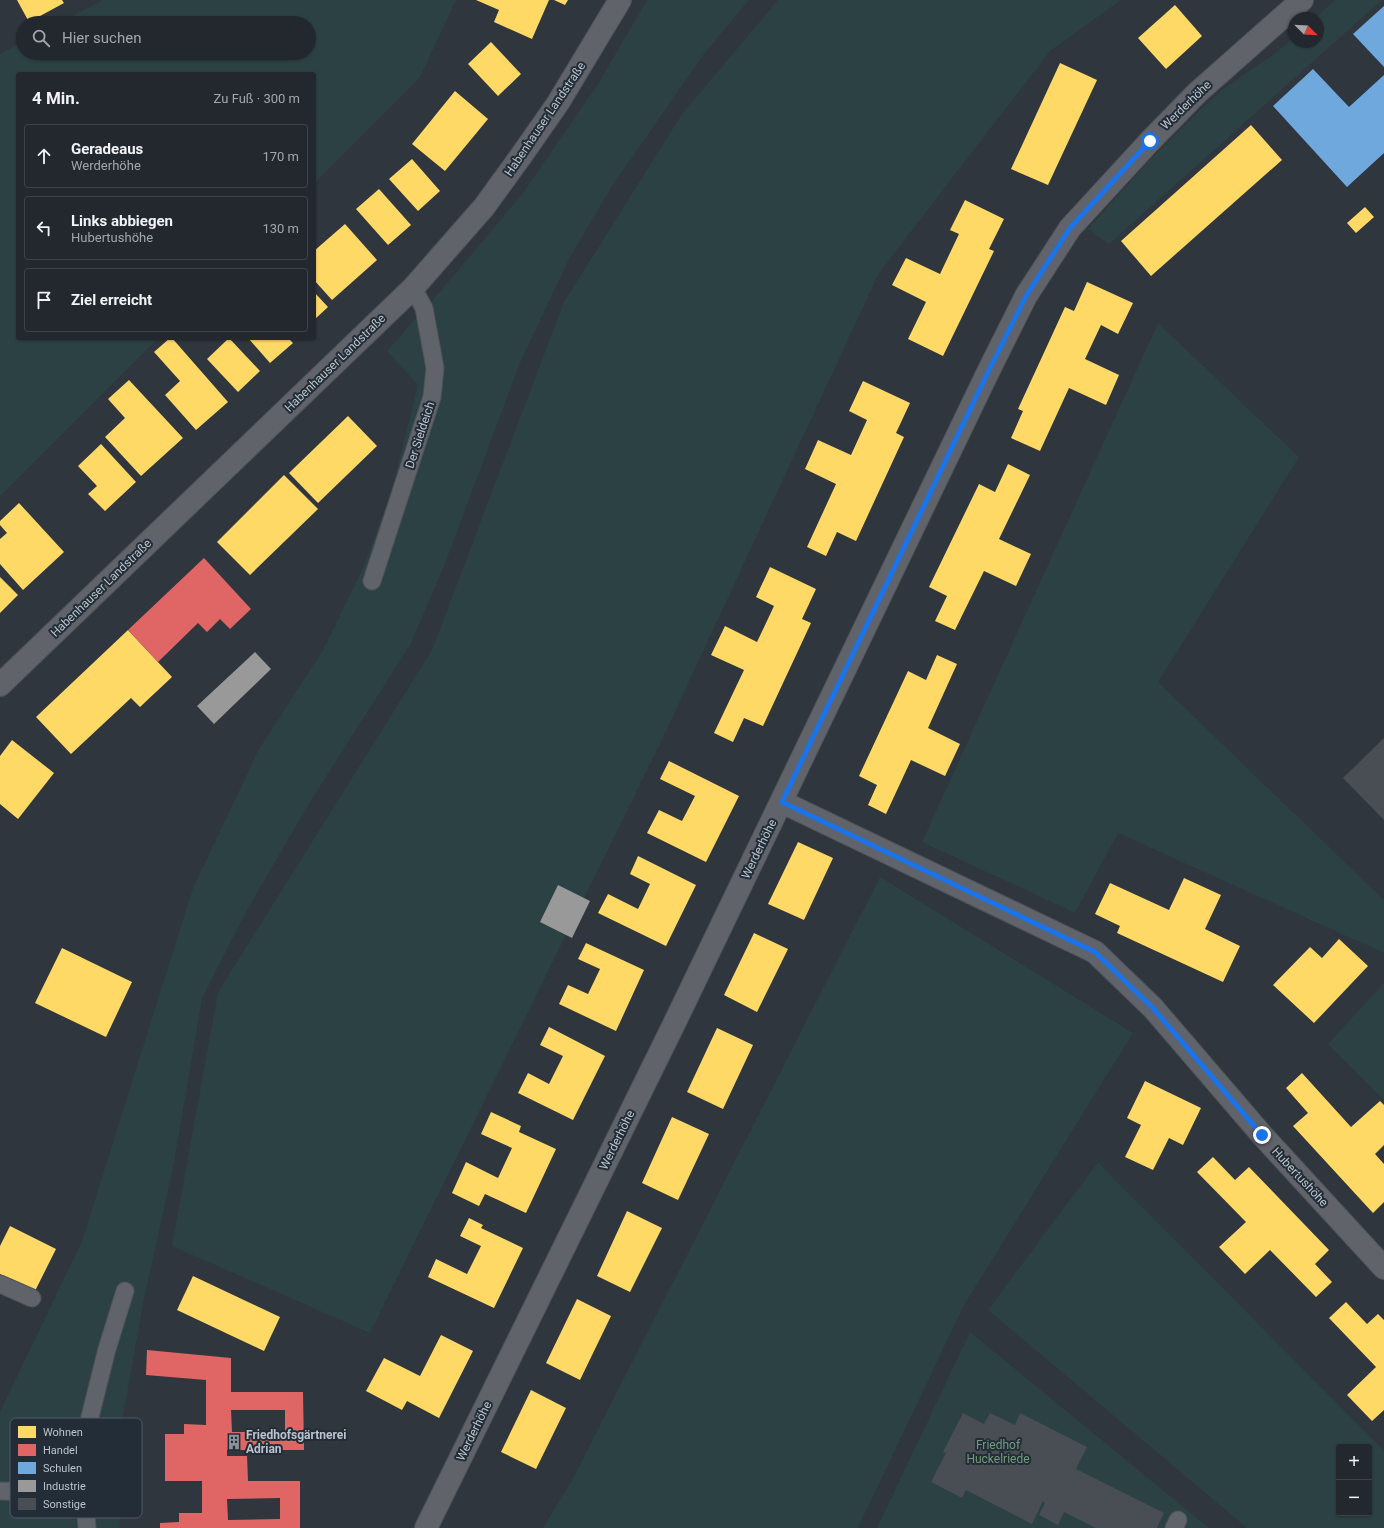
<!DOCTYPE html>
<html lang="de">
<head>
<meta charset="utf-8">
<style>
	:root { --surface:#23282e; --page:#2b3036; --text:#f1f3f6; --muted:#a3a6aa; --line:#40444a }
	body { margin:0; font-family:Roboto,sans-serif; background:var(--page); color:var(--text) }
	.controls { position:absolute; right:12px; bottom:12px; display:grid; overflow:hidden; border-radius:4px; box-shadow:0 1px 3px #0004 }
	.controls button { width:36px; height:36px; display:grid; place-items:center; padding:0; border:0; border-bottom:1px solid var(--line); background:var(--surface); color:var(--text); font:20px sans-serif }
	.compass { position:absolute; left:1288px; top:12px; width:36px; height:36px; border-radius:50%; background:var(--surface); box-shadow:0 1px 3px #0004; rotate:114deg }
	.stop { position:absolute; width:12px; height:12px; margin:-9px; border:3px solid #1a73e8; border-radius:50%; background:#fff }
	.stop.end { background:#1a73e8; border-color:#fff; box-shadow:0 1px 4px #0008 }
	.list { margin:0; padding:0; list-style:none }
	h2 { display:flex; justify-content:space-between; align-items:center; height:52px; margin:0; padding:0 16px; font-size:17px }
	h2 small { font-size:13px; font-weight:400; color:var(--muted) }
	.list li { display:grid; grid-template-columns:26px 1fr auto; gap:12px; align-items:center; box-sizing:border-box; height:64px; margin:0 8px 8px; padding:0 8px; border:1px solid var(--line); border-radius:4px }
	.list b { display:block; font-size:15px; white-space:nowrap }
	.list p { margin:0; font-size:13px; white-space:nowrap; color:var(--muted) }
	.list em { font-size:13px; font-style:normal; color:var(--muted) }
	.icon { flex:none; width:22px; height:22px; fill:none; stroke:currentColor; stroke-width:2; stroke-linecap:round; stroke-linejoin:round }
	.map { position:relative; flex:none; width:1384px; height:1528px; overflow:hidden }
	.search { position:absolute; background:var(--surface); box-shadow:0 1px 3px #0004; left:16px; top:16px; width:300px; height:44px; display:flex; align-items:center; gap:10px; box-sizing:border-box; padding:0 14px; border-radius:22px; color:var(--muted); font-size:15px }
	.panel { position:absolute; background:var(--surface); box-shadow:0 1px 3px #0004; left:16px; top:72px; width:300px; height:268px; border-radius:4px }
	.map>svg:first-child { display:block }
	.green { fill:#2c4143; fill-rule:evenodd }
	.homes { fill:#ffd966 }
	.shops { fill:#e06666; fill-rule:evenodd }
	.schools { fill:#6fa8dc }
	.industry { fill:#999 }
	.building { fill:#494e54 }
	.lines { fill:none; stroke-linecap:round; stroke-linejoin:round }
	.service-casing { stroke:#4d5258; stroke-width:19 }
	.minor-casing { stroke:#4d5258; stroke-width:24 }
	.tertiary-casing { stroke:#4d5258; stroke-width:24 }
	.service { stroke:#60646a; stroke-width:17 }
	.minor { stroke:#60646a; stroke-width:22 }
	.tertiary { stroke:#60646a; stroke-width:22 }
	.route { stroke:#1a73e8; stroke-width:5 }
	.labels { text-anchor:middle; dominant-baseline:central; stroke-width:4; stroke-linejoin:round; paint-order:stroke }
	.street-label { font-size:12px; fill:#bbc3cc; stroke:#222d38 }
	.poi-label { font-size:12px; font-weight:bold; fill:#bbc3cc; stroke:#222d38; text-anchor:start }
	.park-label { font-size:12px; fill:#739c7a; stroke:#222d38 }
	.key { fill:#222d38; stroke:#505a64; stroke-width:1 }
	.key-label { font-size:11px; fill:#bbc3cc }
</style>
</head>
<body>
<div class="map">
<svg width="1384" height="1528" viewBox="0 0 1384 1528">
	<rect width="100%" height="100%" fill="#2f363d"/>
	<g class="green">
		<polygon points="103,0 456,0 420,77 314,183 314,74 18,74 18,338 158,338 0,496 0,54 23,42 23,53 309,53 309,23 59,23"/>
		<polygon points="647,0 749,0 704,54 612,186 569,259 520,363 443,569 410,645 310,802 247,910 202,999 174,1163 144,1299 118,1444 120,1528 0,1528 0,1412 82,1241 193,888 259,749 323,650 364,566 392,489 418,385 387,351 445,286 523,193 598,84"/>
		<polygon points="778,0 1121,0 1050,51 879,273 660,744 370,1333 172,1246 218,992 432,650 564,302 682,114"/>
		<polygon points="1335,0 1382,0 1109,244 1088,229 1144,166 1206,104 1223,89 1276,53 1294,37 1294,42 1318,42 1318,18 1315,18"/>
		<polygon points="1158,323 1299,457 1158,682 1384,900 1384,953 1118,833 1075,913 922,842"/>
		<polygon points="880,877 1133,1033 964,1305 858,1528 543,1528 571,1482"/>
		<polygon points="1384,983 1384,1100 1328,1044"/>
		<path d="M1098 1162 1384 1451V1528H1247L988 1310ZM1339 1447H1369V1513H1339Z"/>
		<polygon points="970,1332 1209,1528 877,1528"/>
	</g>
	<g class="homes">
		<polygon points="17,0 62,0 64,3 29,22"/>
		<polygon points="476,0 549,0 532,39 494,22 499,10"/>
		<polygon points="554,0 568,0 565,5"/>
		<polygon points="1175,5 1202,36 1166,69 1138,38"/>
		<polygon points="491,42 521,74 498,96 468,64"/>
		<polygon points="1060,63 1097,80 1048,185 1011,169"/>
		<polygon points="455,91 488,119 445,171 412,144"/>
		<polygon points="1251,125 1282,160 1151,276 1121,241"/>
		<polygon points="412,159 440,191 418,211 389,179"/>
		<polygon points="379,189 411,225 388,245 356,209"/>
		<polygon points="965,200 1004,219 989,249 994,251 943,356 908,339 926,302 892,285 906,258 940,274 959,234 950,230"/>
		<polygon points="1365,207 1374,217 1356,233 1347,223"/>
		<polygon points="345,224 377,260 332,300 314,280 314,251"/>
		<polygon points="1087,282 1133,303 1118,334 1101,325 1085,359 1119,375 1106,405 1069,388 1040,451 1011,438 1023,411 1018,409 1065,307 1074,311"/>
		<polygon points="314,292 328,307 314,320"/>
		<polygon points="170,338 172,338 228,402 196,430 165,395 180,381 154,352"/>
		<polygon points="229,338 260,371 238,392 207,359"/>
		<polygon points="248,338 288,338 293,343 270,363"/>
		<polygon points="129,380 183,438 141,476 105,437 125,418 108,399"/>
		<polygon points="863,381 910,403 896,433 904,437 856,541 837,532 826,556 807,547 836,484 805,469 818,440 851,455 867,420 849,411"/>
		<polygon points="348,416 377,446 318,503 289,473"/>
		<polygon points="101,444 136,482 105,511 88,494 97,486 78,466"/>
		<polygon points="1008,464 1030,475 999,539 1031,554 1016,586 984,571 955,630 935,621 947,596 929,587 979,484 995,492"/>
		<polygon points="284,475 318,509 250,575 217,542"/>
		<polygon points="19,503 64,552 23,590 0,564 0,539 7,533 0,525 0,521"/>
		<polygon points="770,567 816,589 802,619 811,623 763,726 744,718 733,742 714,733 744,670 711,655 725,626 757,642 774,606 756,597"/>
		<polygon points="0,577 18,595 0,613"/>
		<polygon points="128,630 172,677 140,707 131,698 71,754 36,717"/>
		<polygon points="937,655 957,664 928,728 960,744 945,776 911,760 886,814 868,805 877,785 859,776 908,671 926,680"/>
		<polygon points="12,740 54,773 18,819 0,804 0,756"/>
		<polygon points="669,761 739,796 706,862 647,833 659,810 682,821 695,796 660,779"/>
		<polygon points="798,842 833,858 804,920 768,904"/>
		<polygon points="638,856 696,885 666,946 598,913 608,894 638,909 650,884 630,874"/>
		<polygon points="1184,878 1221,895 1205,929 1240,946 1223,982 1117,933 1120,926 1095,914 1110,883 1169,910"/>
		<polygon points="754,933 788,949 757,1012 724,995"/>
		<polygon points="1339,939 1368,966 1314,1023 1273,985 1310,947 1322,958"/>
		<polygon points="586,943 644,970 616,1031 559,1004 568,985 588,994 600,969 578,959"/>
		<polygon points="62,948 132,982 106,1037 35,1003"/>
		<polygon points="549,1027 605,1056 573,1120 518,1093 528,1073 549,1084 563,1056 540,1045"/>
		<polygon points="717,1028 753,1045 723,1109 687,1092"/>
		<polygon points="1302,1073 1351,1127 1380,1101 1384,1105 1384,1145 1375,1154 1384,1164 1384,1202 1373,1213 1293,1126 1308,1113 1286,1088"/>
		<polygon points="1145,1081 1201,1108 1183,1145 1169,1138 1153,1170 1125,1157 1141,1125 1127,1118"/>
		<polygon points="491,1112 521,1126 519,1132 556,1149 526,1213 485,1194 479,1206 452,1193 466,1162 498,1178 512,1148 481,1134"/>
		<polygon points="672,1117 709,1134 678,1200 642,1183"/>
		<polygon points="1213,1157 1235,1180 1249,1167 1329,1250 1315,1264 1332,1282 1316,1297 1270,1250 1245,1274 1219,1247 1246,1222 1197,1172"/>
		<polygon points="627,1211 662,1228 630,1292 597,1276"/>
		<polygon points="469,1218 483,1225 481,1228 523,1248 494,1308 428,1277 436,1259 467,1274 481,1246 460,1236"/>
		<polygon points="10,1226 56,1249 35,1291 0,1274 0,1246"/>
		<polygon points="193,1276 280,1317 264,1351 177,1310"/>
		<polygon points="577,1299 611,1316 580,1380 546,1363"/>
		<polygon points="1346,1302 1367,1324 1378,1314 1384,1320 1384,1410 1372,1421 1347,1395 1376,1367 1329,1318"/>
		<polygon points="441,1335 473,1351 439,1418 407,1401 402,1410 366,1391 384,1358 420,1376"/>
		<polygon points="531,1390 566,1408 536,1469 501,1452"/>
	</g>
	<g class="shops">
		<polygon points="204,558 251,609 230,629 220,619 207,632 198,623 158,662 128,630"/>
		<path d="M147 1350 231 1358V1392H303L304 1450H227V1456H247L248 1481H300V1528H160V1523L179 1522V1513H202V1481H165V1434H184V1424L206 1425V1380L146 1375ZM231 1410H285V1432H232ZM280 1498V1519L228 1520 227 1499Z"/>
	</g>
	<g class="schools">
		<polygon points="1384,6 1384,67 1353,34"/>
		<polygon points="1313,69 1349,107 1384,75 1384,153 1347,187 1273,106"/>
	</g>
	<g class="industry">
		<polygon points="255,652 271,669 214,724 197,706"/>
		<polygon points="558,885 590,901 572,938 540,922"/>
	</g>
	<g class="building">
		<polygon points="1384,738 1384,820 1343,778"/>
		<polygon points="963,1413 984,1424 990,1413 1015,1425 1020,1413 1087,1447 1076,1469 1164,1513 1157,1528 1096,1528 1064,1512 1058,1525 1039,1515 1045,1503 1043,1501 1032,1524 966,1490 962,1498 931,1482 946,1453 943,1452"/>
	</g>
	<g class="lines">
		<defs>
			<g id="service">
				<polyline points="372,581 432,397 435,368 424,308 413,288"/>
				<polyline points="0,1284 32,1298"/>
				<polyline points="0,1491 33,1492 86,1508"/>
				<polyline points="87,1528 82,1449 107,1349 125,1291"/>
				<polyline points="1174,1528 1178,1520"/>
			</g>
			<g id="minor">
				<polyline points="782,802 1095,952 1153,1008 1262,1135 1384,1268"/>
				<polyline points="426,1528 674,1024 989,370 1026,296 1070,228 1150,141 1198,92 1302,0"/>
			</g>
			<polyline id="tertiary" points="0,685 413,288 484,207 521,156 558,103 620,0"/>
		</defs>
		<use href="#service" class="service-casing"/>
		<use href="#minor" class="minor-casing"/>
		<use href="#tertiary" class="tertiary-casing"/>
		<use href="#service" class="service"/>
		<use href="#minor" class="minor"/>
		<use href="#tertiary" class="tertiary"/>
	</g>
	<g class="lines">
		<polyline class="route" points="1150,141 1070,228 1026,296 989,370 782,802 1095,952 1153,1008 1262,1135"/>
	</g>
	<defs>
		<symbol id="building-bare" viewBox="-9 -9 18 18"><path d="M-4-6H4V6H1V3H-1V6H-4ZM-2.5-4.3h1.7v1.8h-1.7ZM.8-4.3h1.7v1.8H.8ZM-2.5-1h1.7V.8h-1.7ZM.8-1h1.7V.8H.8Z" fill="#8a929a" stroke="#222d38" stroke-width="2.5" paint-order="stroke"/></symbol>
	</defs>
	<g fill-rule="evenodd">
		<use href="#building-bare" x="223" y="1431" width="22" height="22"/>
	</g>
	<g class="labels">
		<g class="street-label">
			<text transform="translate(1186 105) rotate(-44)">Werderhöhe</text>
			<text transform="translate(545 119) rotate(-56)">Habenhauser Landstraße</text>
			<text transform="translate(335 363) rotate(-44)">Habenhauser Landstraße</text>
			<text transform="translate(420 435) rotate(-72)">Der Sieldeich</text>
			<text transform="translate(101 588) rotate(-44)">Habenhauser Landstraße</text>
			<text transform="translate(759 849) rotate(-64)">Werderhöhe</text>
			<text transform="translate(617 1140) rotate(-64)">Werderhöhe</text>
			<text transform="translate(1300 1177) rotate(47)">Hubertushöhe</text>
			<text transform="translate(474 1431) rotate(-64)">Werderhöhe</text>
		</g>
		<g class="poi-label">
			<text x="246" y="1435">Friedhofsgärtnerei<tspan x="246" dy="14">Adrian</tspan></text>
		</g>
		<g class="park-label">
			<text x="998" y="1445">Friedhof<tspan x="998" dy="14">Huckelriede</tspan></text>
		</g>
	</g>
	<rect x="10" y="1418" width="132" height="100" rx="6" class="key"/>
	<rect x="18" y="1426" width="18" height="12" fill="#ffd966"/>
	<rect x="18" y="1444" width="18" height="12" fill="#e06666"/>
	<rect x="18" y="1462" width="18" height="12" fill="#6fa8dc"/>
	<rect x="18" y="1480" width="18" height="12" fill="#999"/>
	<rect x="18" y="1498" width="18" height="12" fill="#494e54"/>
	<g class="key-label">
		<text x="43" y="1436">Wohnen</text>
		<text x="43" y="1454">Handel</text>
		<text x="43" y="1472">Schulen</text>
		<text x="43" y="1490">Industrie</text>
		<text x="43" y="1508">Sonstige</text>
	</g>
</svg>
<div class="controls">
<button>+</button>
<button>−</button>
</div>
<svg class="compass" viewBox="-18 -18 36 36"><path d="M0-13l5 13h-10z" fill="#e53935"/><path d="M0 13l5-13h-10z" fill="#a3a6aa"/></svg>
<div class="stop" style="left:1150px;top:141px"></div>
<div class="stop end" style="left:1262px;top:1135px"></div>
<div class="search"><svg class="icon" aria-label="search" viewBox="0 0 24 24"><circle cx="10" cy="10" r="6"/><path d="M15 15l6 6"/></svg>Hier suchen</div>
<section class="panel">
<h2>4 Min.<small>Zu Fuß · 300 m</small></h2>
<ul class="list">
<li><svg class="icon" aria-label="ahead" viewBox="0 0 24 24"><path d="M12 20V5M6 11l6-6 6 6"/></svg><div><b>Geradeaus</b><p>Werderhöhe</p></div><em>170 m</em></li>
<li><svg class="icon" aria-label="left" viewBox="0 0 24 24"><path d="M17 20v-9H6M10 6l-5 5 5 5"/></svg><div><b>Links abbiegen</b><p>Hubertushöhe</p></div><em>130 m</em></li>
<li><svg class="icon" aria-label="arrive" viewBox="0 0 24 24"><path d="M6 21V4h12l-3 4 3 4H6"/></svg><div><b>Ziel erreicht</b></div></li>
</ul>
</section>
</div>
</body>
</html>
